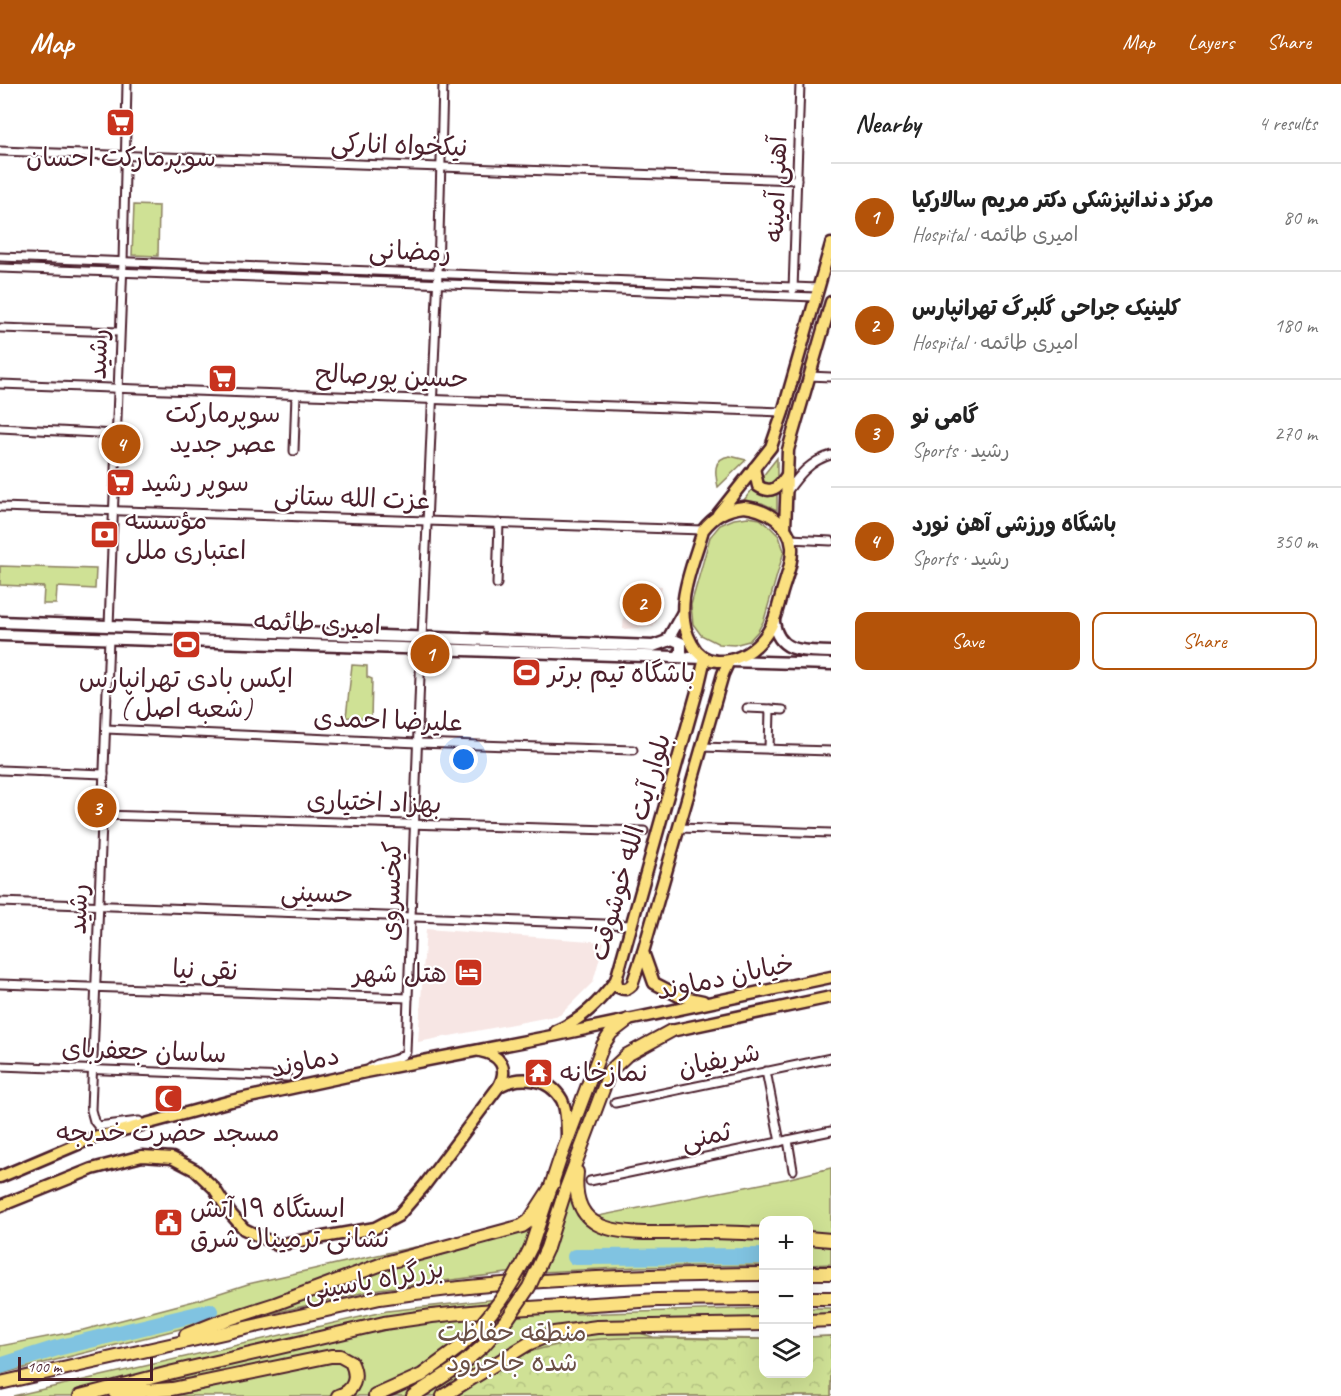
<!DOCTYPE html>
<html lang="en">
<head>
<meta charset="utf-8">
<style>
	:root { --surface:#fff; --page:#f2f2f2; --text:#222; --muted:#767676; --line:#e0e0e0; --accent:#b45309 }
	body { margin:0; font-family:Caveat,"Playpen Sans Arabic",sans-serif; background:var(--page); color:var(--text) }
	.controls { position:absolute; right:18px; bottom:18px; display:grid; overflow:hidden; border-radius:12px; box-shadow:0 6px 24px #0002 }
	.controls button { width:54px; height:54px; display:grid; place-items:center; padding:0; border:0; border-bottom:2px solid var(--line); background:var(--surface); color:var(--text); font:30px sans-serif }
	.scale { position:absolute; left:18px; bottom:15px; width:135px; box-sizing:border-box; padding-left:6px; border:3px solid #4a1f2b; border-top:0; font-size:16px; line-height:21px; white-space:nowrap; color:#4a1f2b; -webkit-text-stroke:4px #fff; paint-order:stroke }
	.you { position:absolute; left:464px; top:676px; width:21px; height:21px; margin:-15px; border:4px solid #fff; border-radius:50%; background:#1a73e8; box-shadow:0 0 0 9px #1a73e833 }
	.badge { display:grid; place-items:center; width:39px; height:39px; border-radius:50%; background:var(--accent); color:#fff; font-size:20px; font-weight:700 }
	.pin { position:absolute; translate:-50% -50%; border:3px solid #fff; box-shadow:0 2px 6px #0006 }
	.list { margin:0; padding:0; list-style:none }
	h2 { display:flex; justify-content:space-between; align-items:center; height:78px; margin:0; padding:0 24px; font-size:26px }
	h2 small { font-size:20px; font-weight:400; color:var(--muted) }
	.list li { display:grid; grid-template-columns:39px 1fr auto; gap:18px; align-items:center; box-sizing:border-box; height:108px; padding:0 24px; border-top:2px solid var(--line) }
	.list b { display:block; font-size:22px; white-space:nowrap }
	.list p { margin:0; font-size:20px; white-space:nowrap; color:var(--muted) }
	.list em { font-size:20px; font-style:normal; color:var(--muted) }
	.actions { display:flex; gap:12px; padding:18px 24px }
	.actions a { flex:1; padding:14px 0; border:2px solid var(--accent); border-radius:12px; text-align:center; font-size:21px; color:var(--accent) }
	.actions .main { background:var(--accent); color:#fff }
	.icon { flex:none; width:33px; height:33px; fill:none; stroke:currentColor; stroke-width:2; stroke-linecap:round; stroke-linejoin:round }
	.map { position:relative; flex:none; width:831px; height:1312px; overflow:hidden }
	header { display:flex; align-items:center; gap:36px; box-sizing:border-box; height:84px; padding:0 30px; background:var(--accent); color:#fff }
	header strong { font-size:28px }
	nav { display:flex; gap:33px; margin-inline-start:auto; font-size:21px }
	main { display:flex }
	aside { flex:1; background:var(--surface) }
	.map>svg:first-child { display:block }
	.built { fill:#f7e6e4 }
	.green { fill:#cfe195; stroke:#8c8060; stroke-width:1.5 }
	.forest { fill:url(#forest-crowns); stroke:#8c8060; stroke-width:1.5 }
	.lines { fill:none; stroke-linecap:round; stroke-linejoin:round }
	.river { stroke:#80c3e1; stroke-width:16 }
	.minor-casing { stroke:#4a1f2b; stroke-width:11 }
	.secondary-casing { stroke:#4a1f2b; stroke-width:15 }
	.primary-casing { stroke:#4a1f2b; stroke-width:15 }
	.trunk-casing { stroke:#4a1f2b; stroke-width:16 }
	.minor { stroke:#fff; stroke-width:7 }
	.secondary { stroke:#fff; stroke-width:10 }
	.primary { stroke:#fbe080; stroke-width:10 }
	.trunk { stroke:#fbe080; stroke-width:12 }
	.trunk-bridge-casing { stroke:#4a1f2b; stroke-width:16; stroke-linecap:butt }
	.trunk-bridge { stroke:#fbe080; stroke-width:12 }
	.labels { text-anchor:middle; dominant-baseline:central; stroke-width:4.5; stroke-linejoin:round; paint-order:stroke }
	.street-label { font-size:26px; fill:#4a1f2b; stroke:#fff }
	.poi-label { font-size:26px; fill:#4a1f2b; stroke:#fff; text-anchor:start }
	.park-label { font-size:26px; fill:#6b5046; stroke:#fff }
</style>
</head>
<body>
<header>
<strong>Map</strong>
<nav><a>Map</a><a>Layers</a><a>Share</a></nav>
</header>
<main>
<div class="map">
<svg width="831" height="1312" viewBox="0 0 831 1312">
	<defs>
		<pattern id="forest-crowns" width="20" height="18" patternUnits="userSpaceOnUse" patternTransform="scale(1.5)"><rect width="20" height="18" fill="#cfe195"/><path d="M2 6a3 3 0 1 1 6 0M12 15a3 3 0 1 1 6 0" fill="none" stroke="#b3c181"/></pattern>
	</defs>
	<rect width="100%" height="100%" fill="#fff"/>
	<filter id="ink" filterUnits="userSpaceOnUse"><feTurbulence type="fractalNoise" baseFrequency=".0167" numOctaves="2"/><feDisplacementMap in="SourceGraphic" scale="12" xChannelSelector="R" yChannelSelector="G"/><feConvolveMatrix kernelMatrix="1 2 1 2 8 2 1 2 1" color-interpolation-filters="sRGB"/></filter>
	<g filter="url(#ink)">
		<g class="built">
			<polygon points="626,500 662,502 657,536 653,543 623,545"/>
			<polygon points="426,845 604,858 593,898 560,931 418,958"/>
		</g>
		<g class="green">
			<polygon points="134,121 159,122 158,172 132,171"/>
			<path d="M730 372 746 376 718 403C715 390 712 374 730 372Z"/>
			<polygon points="777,374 777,426 762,419 744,416"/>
			<polygon points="748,433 760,435 770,443 779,452 784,467 764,536 758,547 749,557 734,561 719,560 701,551 693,540 691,521 710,453 720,441 734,435"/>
			<polygon points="0,482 96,485 95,505 57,503 56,520 43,520 44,503 0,501"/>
			<polygon points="352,581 367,582 367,593 372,595 371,635 346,633"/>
			<polygon points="831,1084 831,1154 809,1151 808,1136 764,1136 763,1147 612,1143 593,1133 786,1095"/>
			<polygon points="575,1092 574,1108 596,1144 763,1153 763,1181 639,1183 541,1188"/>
			<polygon points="540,1125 515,1188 379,1205 221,1241 363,1190 464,1161 520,1149"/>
			<polygon points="464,1155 212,1237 0,1290 0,1262 83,1246 198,1216 248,1200 336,1180 410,1164"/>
			<polygon points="808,1157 831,1160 831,1180 809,1181"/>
			<polygon points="516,1213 577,1230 763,1224 763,1236 611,1240 653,1253 763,1255 764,1290 808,1290 809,1253 831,1252 831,1312 13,1312 387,1227"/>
			<polygon points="809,1224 831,1224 831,1232 809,1234"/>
		</g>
		<path class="forest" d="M831 1252V1312H451C470 1300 493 1282 513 1274 593 1242 680 1258 763 1255L764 1290H808L809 1253Z"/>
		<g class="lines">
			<g class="river">
				<polyline points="575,1173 764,1172"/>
				<polyline points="0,1282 57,1264 210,1227"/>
			</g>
			<defs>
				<g id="minor">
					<polyline points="0,67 797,96"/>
					<polyline points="0,173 818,204"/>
					<polyline points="0,184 815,213"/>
					<polyline points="793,206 800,0"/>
					<polyline points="0,244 119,248"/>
					<polyline points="809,292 831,293"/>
					<polyline points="0,300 783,328"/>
					<polyline points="0,344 116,350"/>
					<polyline points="294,367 296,310"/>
					<path d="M787 408C799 391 810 377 831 371"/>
					<polyline points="0,423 703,446"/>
					<polyline points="790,455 831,457"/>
					<polyline points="497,500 499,439"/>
					<polyline points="109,542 123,178 127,0"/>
					<polyline points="109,554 91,1026 94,1037 98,1042 139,1037"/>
					<polyline points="422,554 438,189 443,0"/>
					<polyline points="747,624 770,625"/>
					<polyline points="106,645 418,659 633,666"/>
					<polyline points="702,663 831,667"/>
					<polyline points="769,665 770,625 783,626"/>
					<polyline points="0,686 104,690"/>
					<polyline points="102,731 644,747"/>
					<polyline points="679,744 831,749"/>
					<polyline points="0,818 632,841"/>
					<polyline points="0,900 408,914"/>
					<polyline points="0,982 287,993"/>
					<polyline points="766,987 780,1058"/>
					<path d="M366 988C378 974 397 980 406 968L421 565"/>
					<polyline points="615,1019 831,974"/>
					<polyline points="788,1056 793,1086"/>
					<polyline points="590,1097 831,1047"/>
				</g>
				<g id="secondary">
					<polyline points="0,538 653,562 667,557 682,530"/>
					<path d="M774 538C778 570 806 567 831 568"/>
					<polyline points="0,551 705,574"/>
					<polyline points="667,557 672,555 681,559 681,569 677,573"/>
					<polyline points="730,577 831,580"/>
				</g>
				<g id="primary">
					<path d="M754 384 758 402C771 411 779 403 787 391"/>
					<path d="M744 423C765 425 790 439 792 463 793 478 786 494 782 508 777 526 774 543 761 557 750 570 733 578 717 577 705 576 697 570 692 560 671 524 693 482 703 446 714 432 726 425 744 423Z"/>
					<polyline points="718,430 771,363 783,328 831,160"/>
					<polyline points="785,445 788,366 831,218"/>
					<path d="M616 896 618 903C624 906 627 906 632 901L643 868"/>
					<polyline points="703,917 679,912 654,899 643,868 723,590 729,577"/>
					<path d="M556 947C582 936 599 918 616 896L698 604 705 574"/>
					<polyline points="671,947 831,913"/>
					<path d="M499 1002C520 991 549 993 562 1016 567 1027 567 1042 567 1054"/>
					<polyline points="0,1093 90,1055 231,1017 366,988 557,951 831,893"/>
					<path d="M0 1122 92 1085 142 1072 172 1074 195 1086 214 1104 230 1129 244 1145 277 1161 375 1144 398 1132 424 1102 499 1002C509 983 500 971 480 967"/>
				</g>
				<g id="trunk">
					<path d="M577 1088C575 1106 577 1127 594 1138 617 1154 675 1148 703 1148 723 1148 743 1149 764 1150"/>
					<polyline points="808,1154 831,1156"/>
					<polyline points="531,1163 560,1075 603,961 611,949 628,936"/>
					<polyline points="547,1164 565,1107 610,987 627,971 671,947"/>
					<polyline points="808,1189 831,1189"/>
					<polyline points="808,1214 831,1214"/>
					<polyline points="808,1237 831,1236"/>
					<polyline points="186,1251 216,1239 275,1220 385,1179 522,1142 529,1137 553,1100"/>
					<path d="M0 1299 380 1214C507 1195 635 1191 764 1190"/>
					<path d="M115 1309 172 1305 331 1272H340L351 1278C359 1294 354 1307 338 1312"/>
					<polyline points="80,1312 173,1288 384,1239 432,1232 481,1227 657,1216 764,1215"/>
					<polyline points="375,1312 422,1291 460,1263"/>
					<polyline points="413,1312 462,1280 483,1262"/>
					<polyline points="443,1312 528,1260 554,1249 597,1243 764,1240"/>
				</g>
			</defs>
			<use href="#minor" class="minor-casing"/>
			<use href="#secondary" class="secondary-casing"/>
			<use href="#primary" class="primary-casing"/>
			<use href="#trunk" class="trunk-casing"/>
			<use href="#minor" class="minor"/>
			<use href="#secondary" class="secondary"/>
			<use href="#primary" class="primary"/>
			<use href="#trunk" class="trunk"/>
			<defs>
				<g id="trunk-bridge">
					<polyline points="483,1262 508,1234 529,1203 547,1164"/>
					<path d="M460 1263C492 1232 512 1203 531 1163"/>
				</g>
			</defs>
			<use href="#trunk-bridge" class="trunk-bridge-casing"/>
			<use href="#trunk-bridge" class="trunk-bridge"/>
		</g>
	</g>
	<defs>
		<symbol id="supermarket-square" viewBox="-11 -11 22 22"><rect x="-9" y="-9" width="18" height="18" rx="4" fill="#c8321e" stroke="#fff"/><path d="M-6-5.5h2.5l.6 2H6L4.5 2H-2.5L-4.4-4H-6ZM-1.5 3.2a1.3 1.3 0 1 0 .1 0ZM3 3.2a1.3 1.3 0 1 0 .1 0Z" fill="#fff"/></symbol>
		<symbol id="bank-square" viewBox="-11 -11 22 22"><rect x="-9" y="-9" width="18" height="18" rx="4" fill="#c8321e" stroke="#fff"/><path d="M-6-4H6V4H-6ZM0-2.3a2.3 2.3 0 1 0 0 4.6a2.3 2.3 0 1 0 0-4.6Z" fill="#fff"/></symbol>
		<symbol id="stadium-square" viewBox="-11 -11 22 22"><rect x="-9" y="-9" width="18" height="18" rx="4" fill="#c8321e" stroke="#fff"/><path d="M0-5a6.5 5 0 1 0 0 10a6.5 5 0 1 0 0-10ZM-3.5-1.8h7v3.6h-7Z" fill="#fff"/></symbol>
		<symbol id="hotel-square" viewBox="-11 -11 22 22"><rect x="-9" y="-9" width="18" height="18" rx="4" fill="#c8321e" stroke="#fff"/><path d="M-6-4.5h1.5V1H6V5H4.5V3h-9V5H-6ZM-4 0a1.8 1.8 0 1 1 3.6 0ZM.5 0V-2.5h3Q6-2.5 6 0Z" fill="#fff"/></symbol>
		<symbol id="temple-square" viewBox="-11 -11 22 22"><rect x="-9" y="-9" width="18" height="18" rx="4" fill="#c8321e" stroke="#fff"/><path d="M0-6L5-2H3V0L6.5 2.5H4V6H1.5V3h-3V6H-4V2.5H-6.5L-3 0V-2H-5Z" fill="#fff"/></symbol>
		<symbol id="mosque-square" viewBox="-11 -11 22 22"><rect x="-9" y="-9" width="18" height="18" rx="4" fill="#c8321e" stroke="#fff"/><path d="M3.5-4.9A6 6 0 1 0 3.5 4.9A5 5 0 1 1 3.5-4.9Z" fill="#fff"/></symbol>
		<symbol id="civic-square" viewBox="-11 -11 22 22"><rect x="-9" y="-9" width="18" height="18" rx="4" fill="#c8321e" stroke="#fff"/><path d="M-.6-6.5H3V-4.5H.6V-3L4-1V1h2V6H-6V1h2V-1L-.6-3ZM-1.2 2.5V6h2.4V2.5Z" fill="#fff"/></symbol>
	</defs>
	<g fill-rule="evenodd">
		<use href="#supermarket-square" x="104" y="22" width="33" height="33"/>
		<use href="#supermarket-square" x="206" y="278" width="33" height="33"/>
		<use href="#supermarket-square" x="104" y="382" width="33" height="33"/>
		<use href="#bank-square" x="88" y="434" width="33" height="33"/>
		<use href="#stadium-square" x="170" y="544" width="33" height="33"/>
		<use href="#stadium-square" x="510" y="572" width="33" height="33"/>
		<use href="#hotel-square" x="452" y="872" width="33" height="33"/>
		<use href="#temple-square" x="522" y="972" width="33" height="33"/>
		<use href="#mosque-square" x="152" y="998" width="33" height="33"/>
		<use href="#civic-square" x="152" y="1122" width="33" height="33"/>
	</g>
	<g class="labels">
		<g class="street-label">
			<text transform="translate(399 61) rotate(2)">نیکخواه انارکی</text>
			<text transform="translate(776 105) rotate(-88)">آهنی آمینه</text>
			<text transform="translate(410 167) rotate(2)">رمضانی</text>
			<text transform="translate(98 270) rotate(-88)">رشید</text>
			<text transform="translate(392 292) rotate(2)">حسین پورصالح</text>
			<text transform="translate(352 414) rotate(2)">عزت الله ستانی</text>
			<text transform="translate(317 539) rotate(2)">امیری طائمه</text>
			<text transform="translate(388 636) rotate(2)">علیرضا احمدی</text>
			<text transform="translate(374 718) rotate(2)">بهزاد اختیاری</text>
			<text transform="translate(630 763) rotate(-74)">بلوار آیت الله خوشوقت</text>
			<text transform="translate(391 807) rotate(-88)">کیخسروی</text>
			<text transform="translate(317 809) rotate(2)">حسینی</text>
			<text transform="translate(78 825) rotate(-88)">رشید</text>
			<text transform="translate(205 886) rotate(2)">نقی نیا</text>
			<text transform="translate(725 893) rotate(-12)">خیابان دماوند</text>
			<text transform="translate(144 967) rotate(2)">ساسان جعفربای</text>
			<text transform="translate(719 976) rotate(-12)">شریفیان</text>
			<text transform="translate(305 978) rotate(-12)">دماوند</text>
			<text transform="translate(706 1052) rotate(-12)">ثمنی</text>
			<text transform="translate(374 1196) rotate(-10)">بزرگراه یاسینی</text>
		</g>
		<g class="poi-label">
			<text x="121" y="73" text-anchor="middle">سوپرمارکت احسان</text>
			<text x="223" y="329" text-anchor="middle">سوپرمارکت<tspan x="223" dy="30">عصر جدید</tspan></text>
			<text x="141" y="398">سوپر رشید</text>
			<text x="125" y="436">مؤسسه<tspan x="125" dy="30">اعتباری ملل</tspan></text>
			<text x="548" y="589">باشگاه تیم برتر</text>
			<text x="186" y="594" text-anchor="middle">ایکس بادی تهرانپارس<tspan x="186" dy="30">( شعبه اصل)</tspan></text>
			<text x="447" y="889" text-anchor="end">هتل شهر</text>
			<text x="560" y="988">نمازخانه</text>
			<text x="168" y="1048" text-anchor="middle">مسجد حضرت خدیجه</text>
			<text x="190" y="1124">ایستگاه ۱۹ آتش<tspan x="190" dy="30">نشانی ترمینال شرق</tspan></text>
		</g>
		<g class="park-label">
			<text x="512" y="1248">منطقه حفاظت<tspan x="512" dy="30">شده جاجرود</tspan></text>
		</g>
	</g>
</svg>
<div class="controls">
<button>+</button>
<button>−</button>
<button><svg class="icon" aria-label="layers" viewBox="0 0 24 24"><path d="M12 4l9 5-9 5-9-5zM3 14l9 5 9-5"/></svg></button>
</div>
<div class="scale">100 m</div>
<div class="you"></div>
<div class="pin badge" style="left:430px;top:570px">1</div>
<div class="pin badge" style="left:642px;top:519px">2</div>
<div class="pin badge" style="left:97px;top:724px">3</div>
<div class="pin badge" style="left:121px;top:360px">4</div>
</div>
<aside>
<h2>Nearby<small>4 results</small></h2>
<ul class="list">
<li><span class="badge">1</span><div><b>مرکز دندانپزشکی دکتر مریم سالارکیا</b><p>Hospital · امیری طائمه</p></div><em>80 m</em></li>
<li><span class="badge">2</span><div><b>کلینیک جراحی گلبرگ تهرانپارس</b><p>Hospital · امیری طائمه</p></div><em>180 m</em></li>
<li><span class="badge">3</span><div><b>گامی نو</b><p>Sports · رشید</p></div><em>270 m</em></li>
<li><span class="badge">4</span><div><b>باشگاه ورزشی آهن نورد</b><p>Sports · رشید</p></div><em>350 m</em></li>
</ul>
<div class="actions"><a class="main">Save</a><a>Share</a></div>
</aside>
</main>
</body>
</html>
